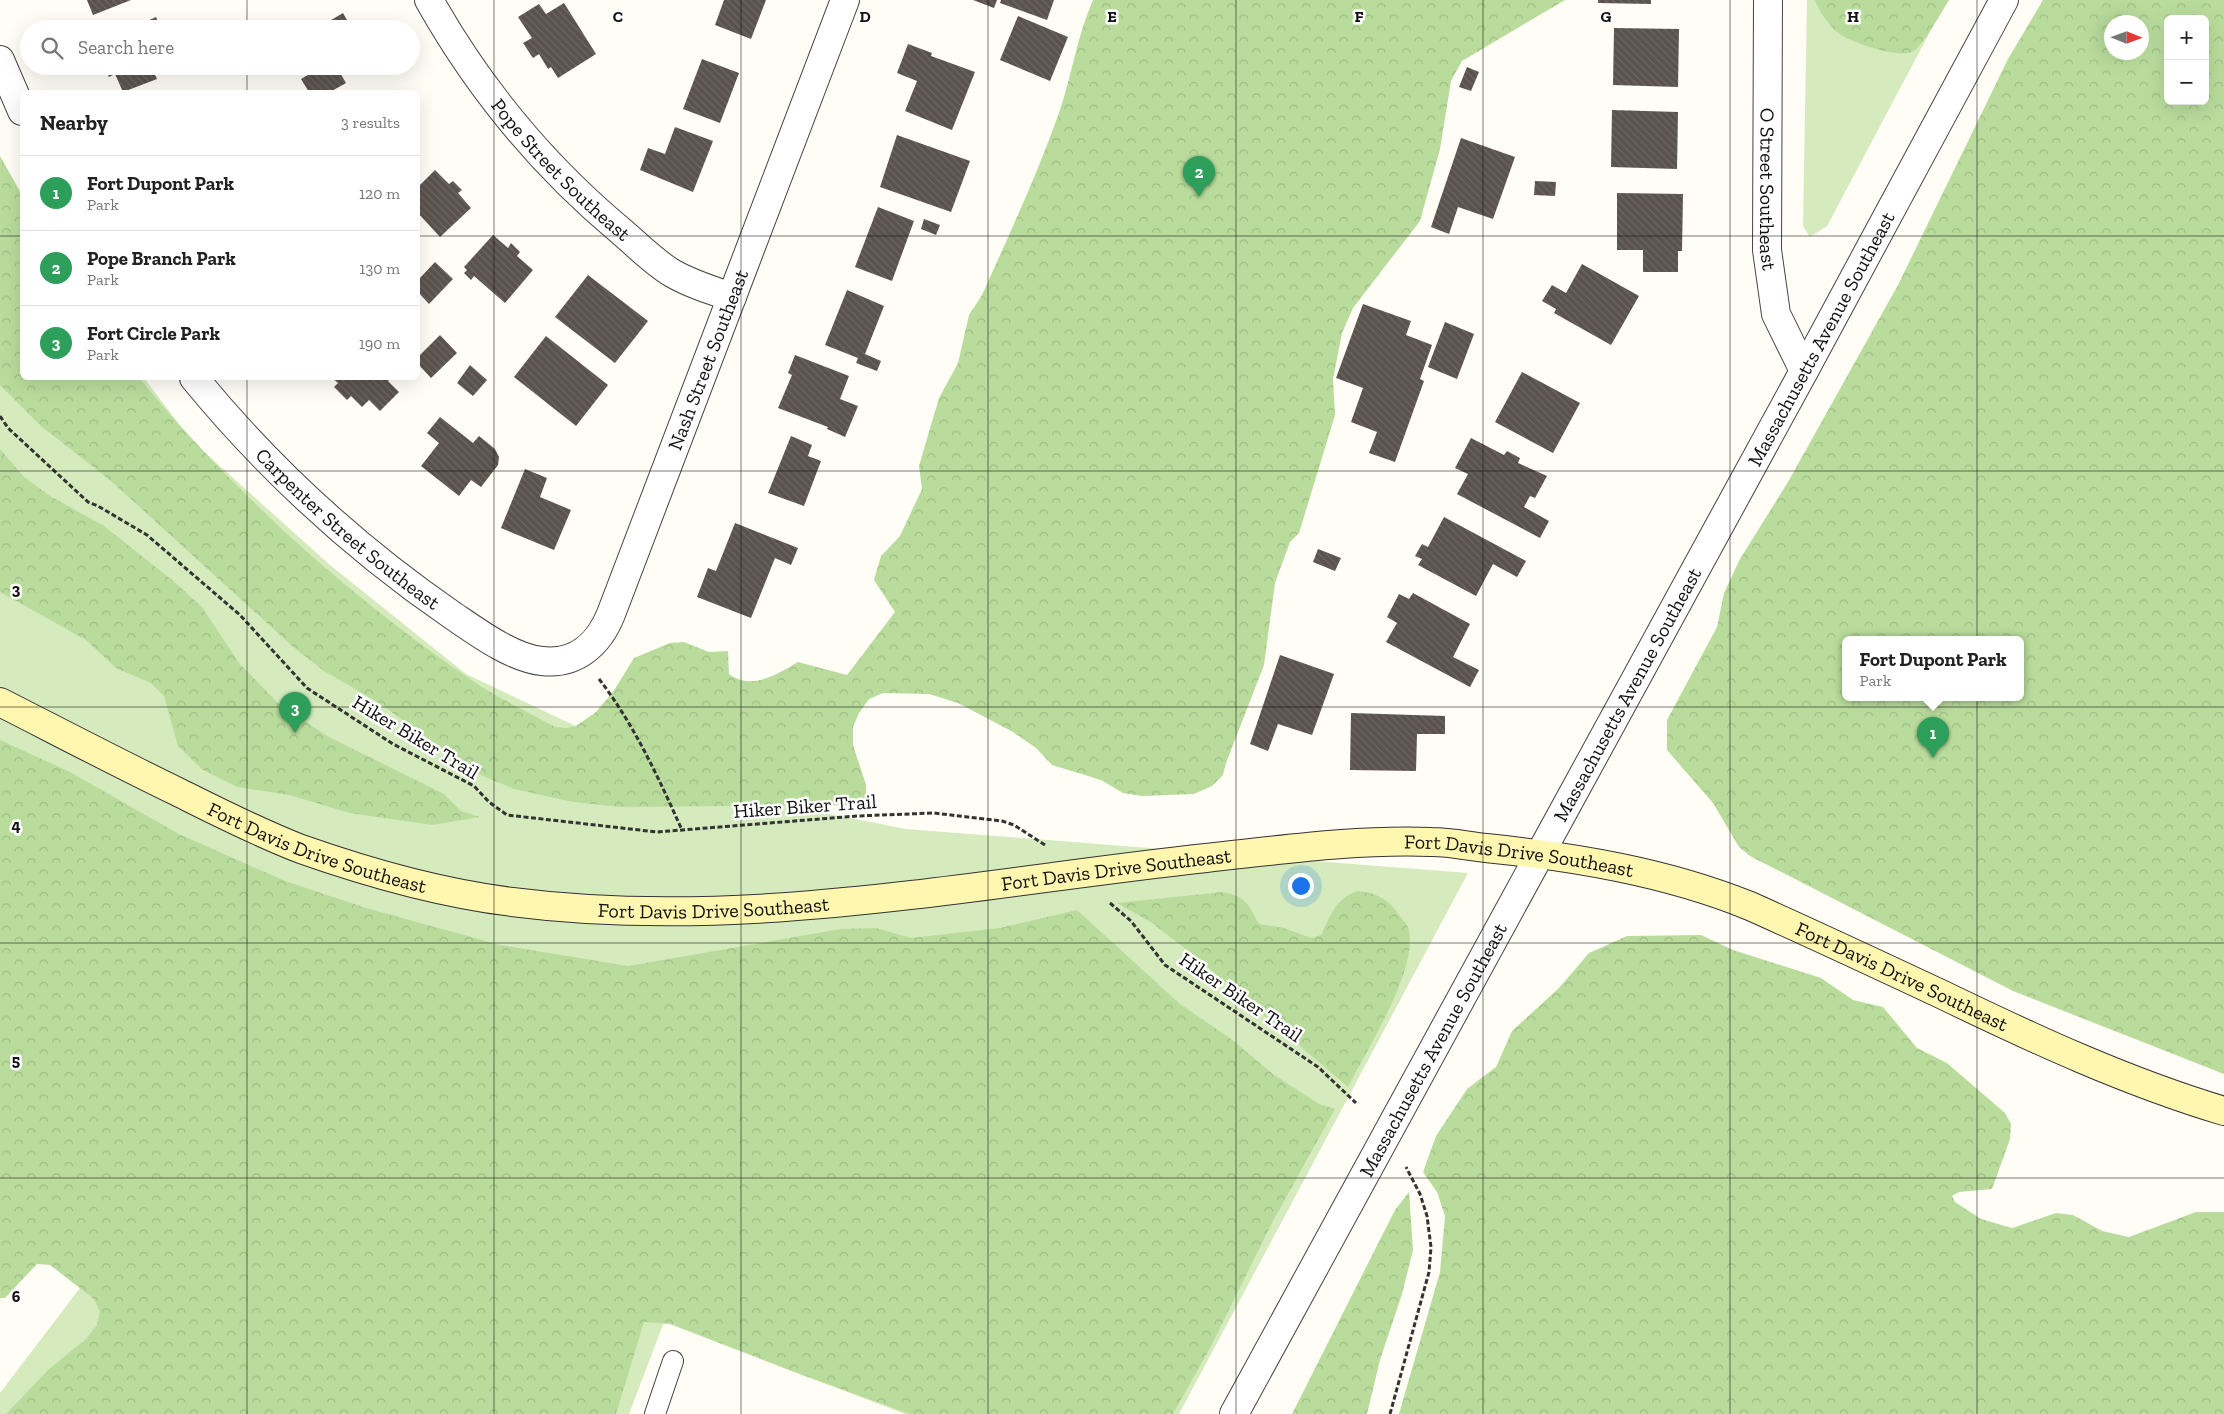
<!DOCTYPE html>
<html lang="en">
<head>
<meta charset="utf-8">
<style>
	:root { --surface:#fff; --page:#f6f6f6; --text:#222; --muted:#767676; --line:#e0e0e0; --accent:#ea580c }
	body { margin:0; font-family:"Zilla Slab",serif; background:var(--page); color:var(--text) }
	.controls { position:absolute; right:15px; top:15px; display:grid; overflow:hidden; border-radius:8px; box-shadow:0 5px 20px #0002 }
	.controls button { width:45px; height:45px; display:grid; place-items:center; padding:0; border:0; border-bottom:1px solid var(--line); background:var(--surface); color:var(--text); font:25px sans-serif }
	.compass { position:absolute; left:2104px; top:15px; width:45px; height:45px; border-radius:50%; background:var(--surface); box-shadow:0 5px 20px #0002; rotate:91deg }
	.you { position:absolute; left:1300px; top:885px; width:18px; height:18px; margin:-12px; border:4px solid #fff; border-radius:50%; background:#1a73e8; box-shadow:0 0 0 8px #1a73e833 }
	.badge { display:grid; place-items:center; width:32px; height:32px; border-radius:50%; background:var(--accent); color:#fff; font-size:16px; font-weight:700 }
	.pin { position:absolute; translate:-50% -41px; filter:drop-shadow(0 1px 2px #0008) }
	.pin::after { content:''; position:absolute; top:26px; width:18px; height:15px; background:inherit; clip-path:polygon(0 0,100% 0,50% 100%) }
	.popup { position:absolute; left:1842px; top:636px; width:182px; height:65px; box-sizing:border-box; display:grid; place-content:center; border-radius:8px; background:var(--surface); filter:drop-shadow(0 1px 4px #0005); font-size:16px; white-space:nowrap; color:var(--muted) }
	.popup b { font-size:19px; color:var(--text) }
	.popup::after { content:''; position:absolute; left:50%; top:100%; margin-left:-10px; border:10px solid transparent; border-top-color:var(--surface) }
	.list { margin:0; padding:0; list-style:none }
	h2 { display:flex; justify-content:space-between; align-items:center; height:65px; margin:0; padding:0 20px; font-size:21px }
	h2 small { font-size:16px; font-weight:400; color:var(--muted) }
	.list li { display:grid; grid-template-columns:32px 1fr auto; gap:15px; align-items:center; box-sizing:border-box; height:75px; padding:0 20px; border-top:1px solid var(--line) }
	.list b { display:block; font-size:19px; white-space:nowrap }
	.list p { margin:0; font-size:16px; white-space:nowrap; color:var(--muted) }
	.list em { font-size:16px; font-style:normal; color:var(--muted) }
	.icon { flex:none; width:28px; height:28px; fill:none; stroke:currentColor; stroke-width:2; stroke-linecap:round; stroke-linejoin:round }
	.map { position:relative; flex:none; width:2224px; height:1414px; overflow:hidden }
	.search { position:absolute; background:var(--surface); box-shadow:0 5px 20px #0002; left:20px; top:20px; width:400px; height:55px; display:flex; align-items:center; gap:12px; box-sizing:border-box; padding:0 18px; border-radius:28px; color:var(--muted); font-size:19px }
	.panel { position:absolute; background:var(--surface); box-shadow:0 5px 20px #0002; left:20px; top:90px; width:400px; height:290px; border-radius:8px }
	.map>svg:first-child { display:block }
	.grass { fill:#d5ebbd }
	.forest { fill:url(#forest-crowns); fill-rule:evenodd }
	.building { fill:url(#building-back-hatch) }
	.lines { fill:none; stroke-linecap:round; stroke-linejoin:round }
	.service-casing { stroke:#444; stroke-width:22 }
	.minor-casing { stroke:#444; stroke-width:30 }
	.tertiary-casing { stroke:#444; stroke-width:30 }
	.secondary-casing { stroke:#333; stroke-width:30 }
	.path { stroke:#333; stroke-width:3; stroke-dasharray:5 2.5; stroke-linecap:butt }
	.service { stroke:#fff; stroke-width:20 }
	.minor { stroke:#fff; stroke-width:28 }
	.tertiary { stroke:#fff; stroke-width:28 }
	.secondary { stroke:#fff6b0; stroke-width:28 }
	.grid { fill:none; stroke:#111; stroke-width:1; stroke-opacity:0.55 }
	.labels { text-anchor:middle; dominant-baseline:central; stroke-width:5; stroke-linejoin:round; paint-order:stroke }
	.street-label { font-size:20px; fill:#111; stroke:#fff }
	.grid-label { font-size:16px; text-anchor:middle; font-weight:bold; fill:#111; stroke:#fff; stroke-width:5; stroke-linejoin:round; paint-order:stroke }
</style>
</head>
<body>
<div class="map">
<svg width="2224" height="1414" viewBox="0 0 2224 1414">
	<defs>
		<pattern id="forest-crowns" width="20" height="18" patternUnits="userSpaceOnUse" patternTransform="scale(1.25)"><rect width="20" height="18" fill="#b9dc9c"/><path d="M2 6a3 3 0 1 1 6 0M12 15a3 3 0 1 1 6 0" fill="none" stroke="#9ebc85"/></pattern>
		<pattern id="building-back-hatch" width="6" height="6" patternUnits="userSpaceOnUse" patternTransform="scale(1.25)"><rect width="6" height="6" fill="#5a524d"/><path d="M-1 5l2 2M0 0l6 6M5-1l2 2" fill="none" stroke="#6d6662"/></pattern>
	</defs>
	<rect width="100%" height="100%" fill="#fffdf5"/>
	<g class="grass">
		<polygon points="1807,0 1947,0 1827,226 1810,237 1803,226"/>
		<polygon points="0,162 22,378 144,378 191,440 330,565 466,674 715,792 906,829 1468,873 1179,1414 905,1414 664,1322 629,1414 0,1414 0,1393 83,1284 0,1199"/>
	</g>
	<g class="forest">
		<path d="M1093 0H1565L1462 61 1451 81 1440 149 1420 221 1353 308 1342 333 1333 379 1335 415 1299 533 1290 542 1275 583 1264 665 1226 763 1223 775 1212 786 1194 794 1142 796 1123 793 1101 780 1052 765 1036 748 1013 732 958 703 929 694 883 693 869 699 859 713 853 727V745L866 785V805L620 807 573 802 514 789 476 773 379 703 324 671 292 646 111 481 41 426 0 385V156L22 195V378H139C237 496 351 599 479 685 502 700 530 713 555 727L566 728 576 726 596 712 613 692 634 658 670 643 684 642 709 652 728 651 729 674C752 691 777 674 798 662L847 675 895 612 874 580 881 556 900 536 922 489 919 466 939 398 958 363 969 315 982 295C1009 235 1037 175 1059 113 1072 75 1077 36 1093 0Z"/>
		<path d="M1815 0H1949C1943 10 1922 46 1914 51 1899 59 1857 44 1843 36 1832 30 1819 12 1815 0Z"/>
		<path d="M2043 0H2224V1074L2013 991 1750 856 1739 847 1713 803 1667 750V720L1717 627 1724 593 1740 559 1788 482 1898 285 2008 59ZM2168 19H2205V101H2168ZM2142 22V52H2112V22ZM2020 639V697H1846V639Z"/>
		<polygon points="0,449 24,477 50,496 104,526 172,580 202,607 239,663 279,704 327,736 444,794 461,811 480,817 432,825 350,813 289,795 237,787 203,770 178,746 164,696 151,683 116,668 86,640 0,592"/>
		<polygon points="0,740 70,772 179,834 285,881 366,908 500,945 628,966 841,929 876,928 911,938 1000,928 1077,910 1180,1004 1231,1039 1274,1075 1319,1104 1335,1109 1273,1221 1210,1348 1173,1414 910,1414 794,1372 671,1324 644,1322 616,1414 6,1414 49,1369 86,1339 97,1325 100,1312 94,1299 50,1265 37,1264 5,1298 0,1298"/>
		<path d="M1358 891C1376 893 1389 899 1399 915 1402 919 1408 925 1409 931 1417 972 1367 1049 1348 1087L1191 953 1152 923 1117 903 1223 892C1247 897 1248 904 1259 924L1284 928 1311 938 1321 935C1331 915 1335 899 1358 891Z"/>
		<polygon points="1701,935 1733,950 1821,978 1853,1000 1883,1007 1917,1048 1947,1063 2005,1113 2011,1124 2010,1139 1992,1189 1959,1192 1952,1196 1955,1202 1981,1219 2012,1228 2056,1213 2073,1215 2102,1231 2129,1237 2196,1212 2224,1212 2224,1414 1399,1414 1440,1272 1445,1216 1437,1192 1423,1172 1436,1136 1467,1089 1496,1067 1512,1031 1559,988 1589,953 1627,936"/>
		<polygon points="1409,1192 1413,1250 1402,1294 1380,1360 1367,1414 1292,1414 1395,1210"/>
	</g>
	<g class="building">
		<polygon points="87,0 131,0 93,15"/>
		<polygon points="724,0 766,0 751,39 715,25"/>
		<polygon points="973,0 997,0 994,8"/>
		<polygon points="1001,0 1054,0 1047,20 1000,3"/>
		<polygon points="1598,0 1651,0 1651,4 1598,3"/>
		<polygon points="564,3 596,54 558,78 551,67 548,69 539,54 533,58 523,43 532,38 518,17 539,4 546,14"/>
		<polygon points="343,13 352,29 316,29"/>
		<polygon points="1018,16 1068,37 1050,81 1000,60"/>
		<polygon points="156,17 161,29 129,29"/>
		<polygon points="1614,28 1679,29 1678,87 1613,85"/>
		<polygon points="908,44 932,53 931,56 975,72 952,130 905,111 917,81 897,73"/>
		<polygon points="702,59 739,73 720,123 683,109"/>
		<polygon points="104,66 151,66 157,79 123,92 115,74 109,77"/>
		<polygon points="316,66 336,66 346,83 330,92 309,92 301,79 318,69"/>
		<polygon points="1467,67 1479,72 1471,91 1459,87"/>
		<polygon points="1612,110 1678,112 1677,169 1611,167"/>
		<polygon points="675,127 713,141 693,192 640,170 648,148 665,154"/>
		<polygon points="897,135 970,161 951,212 880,187"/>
		<polygon points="1461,138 1515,157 1493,219 1458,207 1449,234 1431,227"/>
		<polygon points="435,170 449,184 453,181 462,190 458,193 471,208 440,237 418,213 418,187"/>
		<polygon points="1535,181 1556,182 1555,196 1534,195"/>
		<polygon points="1617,193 1683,194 1682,251 1678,251 1678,272 1643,272 1643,250 1617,250"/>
		<polygon points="878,207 914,221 892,281 855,267"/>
		<polygon points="924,219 940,225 936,235 921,229"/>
		<polygon points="493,235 508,248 511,243 520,252 517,256 533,270 505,303 474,276 471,280 464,273 467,270 464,267"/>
		<polygon points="435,262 453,279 429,304 418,292 418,280"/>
		<polygon points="1582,264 1639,296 1611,345 1554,313 1556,309 1542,301 1552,285 1566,293"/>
		<polygon points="588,275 648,321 615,363 555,317"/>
		<polygon points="847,290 884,306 865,354 881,361 877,371 856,363 858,358 825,345"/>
		<polygon points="1363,304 1411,321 1406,335 1432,345 1420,379 1424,381 1395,462 1369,453 1377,432 1351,422 1363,388 1336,378"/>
		<polygon points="1445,322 1474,334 1457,379 1428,367"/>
		<polygon points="440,335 457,353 431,378 418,364 418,357"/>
		<polygon points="546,336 608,385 576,426 514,377"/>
		<polygon points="795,355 849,376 840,399 858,406 845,437 827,429 828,427 778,408 792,375 788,373"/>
		<polygon points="470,365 487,380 473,396 457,383"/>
		<polygon points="1522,372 1580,403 1553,453 1495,422"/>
		<polygon points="332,378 391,378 388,381 399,392 380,411 369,400 362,407 351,396 347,400 334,387 338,383"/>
		<polygon points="440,417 473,443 479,436 495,449 499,457 498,465 481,487 471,480 459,496 421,466 439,443 427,433"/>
		<polygon points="791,436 812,445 808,456 821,461 804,506 768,493"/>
		<polygon points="1471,438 1504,455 1507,451 1520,458 1518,463 1547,476 1535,498 1530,496 1524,507 1549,521 1540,538 1457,494 1468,474 1455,468"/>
		<polygon points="525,469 547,478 540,497 571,510 554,550 501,528"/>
		<polygon points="1444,517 1526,561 1517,577 1493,564 1476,596 1418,565 1422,559 1415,556 1422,544 1428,547"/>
		<polygon points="735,523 798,548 791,565 775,558 751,618 697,597 708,568 716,571"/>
		<polygon points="1318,549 1341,558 1335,571 1313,562"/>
		<polygon points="1413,593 1470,624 1453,657 1479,670 1470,687 1386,642 1397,623 1387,617 1399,594 1409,599"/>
		<polygon points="1280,655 1334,674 1312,735 1278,724 1268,751 1250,744"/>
		<polygon points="1351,713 1445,716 1445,734 1417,734 1416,771 1350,770"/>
	</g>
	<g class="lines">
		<defs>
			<polyline id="service" points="655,1414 673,1361"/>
			<g id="minor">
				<path id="s1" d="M429 0C479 89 544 167 622 232 637 245 655 263 672 273 691 284 711 290 732 297"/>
				<path id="s2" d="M1768 0 1767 250 1776 314 1804 371"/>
				<polyline points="0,60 22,111"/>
				<path id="s3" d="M194 378C268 468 356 549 452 615 477 632 512 658 542 661 576 665 599 644 611 614L845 0"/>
			</g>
			<g id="tertiary">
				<path id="s4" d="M1234 1414 1804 371 2004 0"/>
			</g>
			<g id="secondary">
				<path id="s5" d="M0 702C59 732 118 763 178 792 218 812 259 833 301 849 369 873 440 893 512 902 745 932 975 883 1206 858 1281 850 1357 839 1432 842 1450 842 1468 846 1486 848 1575 857 1666 872 1750 906 1815 935 1879 965 1943 995 2034 1039 2127 1082 2224 1111"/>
			</g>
		</defs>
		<use href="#service" class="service-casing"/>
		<use href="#minor" class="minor-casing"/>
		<use href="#tertiary" class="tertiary-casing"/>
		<use href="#secondary" class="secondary-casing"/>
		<g class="path">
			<polyline points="0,416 8,428 88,502 98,506 147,535 240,615 307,688 393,744 474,786 489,802 507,815 657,832 857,816 934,813 1002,821 1014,825 1045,845"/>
			<path d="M599 679C634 724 659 779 682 830"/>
			<polyline points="1110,903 1131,921 1165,965 1318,1067 1356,1103"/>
			<polyline points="1390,1414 1429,1272 1431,1247 1427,1216 1420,1194 1406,1167"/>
		</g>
		<use href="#service" class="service"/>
		<use href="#minor" class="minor"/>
		<use href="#tertiary" class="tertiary"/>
		<use href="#secondary" class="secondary"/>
	</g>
	<path class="grid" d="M247 0V29M494 0V1414M741 0V1414M988 0V1414M1236 0V1414M1483 0V1414M1730 0V1414M1977 0V1414M247 66V92M0 236H22M418 236H2224M247 378V1414M0 471H2224M0 707H2224M0 943H2224M0 1178H2224"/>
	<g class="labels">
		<g class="street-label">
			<text stroke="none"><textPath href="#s1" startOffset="216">Pope Street Southeast</textPath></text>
			<text stroke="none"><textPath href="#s2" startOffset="189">O Street Southeast</textPath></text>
			<text stroke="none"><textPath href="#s4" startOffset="1225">Massachusetts Avenue Southeast</textPath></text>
			<text stroke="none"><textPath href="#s3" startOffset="816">Nash Street Southeast</textPath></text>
			<text stroke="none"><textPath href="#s3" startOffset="216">Carpenter Street Southeast</textPath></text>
			<text stroke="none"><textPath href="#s4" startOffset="820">Massachusetts Avenue Southeast</textPath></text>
			<text transform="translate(416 737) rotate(31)">Hiker Biker Trail</text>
			<text transform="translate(805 806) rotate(-4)">Hiker Biker Trail</text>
			<text stroke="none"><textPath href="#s5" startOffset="350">Fort Davis Drive Southeast</textPath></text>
			<text stroke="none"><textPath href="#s5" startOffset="1565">Fort Davis Drive Southeast</textPath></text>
			<text stroke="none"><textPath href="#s5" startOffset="1160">Fort Davis Drive Southeast</textPath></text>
			<text stroke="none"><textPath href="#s5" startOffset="755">Fort Davis Drive Southeast</textPath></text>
			<text stroke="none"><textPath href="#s5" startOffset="1970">Fort Davis Drive Southeast</textPath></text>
			<text transform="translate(1241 997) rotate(34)">Hiker Biker Trail</text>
			<text stroke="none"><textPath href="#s4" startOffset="415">Massachusetts Avenue Southeast</textPath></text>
		</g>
	</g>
	<g class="grid-label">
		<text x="618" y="22">C</text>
		<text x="865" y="22">D</text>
		<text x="1112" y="22">E</text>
		<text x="1359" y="22">F</text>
		<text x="1606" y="22">G</text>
		<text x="1853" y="22">H</text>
		<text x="16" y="595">3</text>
		<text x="16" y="831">4</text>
		<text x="16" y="1066">5</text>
		<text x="16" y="1302">6</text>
	</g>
</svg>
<div class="controls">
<button>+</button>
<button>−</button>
</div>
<svg class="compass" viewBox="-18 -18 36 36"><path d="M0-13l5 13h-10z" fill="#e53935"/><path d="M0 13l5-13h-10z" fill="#767676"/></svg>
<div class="you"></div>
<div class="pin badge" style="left:1933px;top:758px;background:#2e9e5b">1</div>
<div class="popup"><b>Fort Dupont Park</b>Park</div>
<div class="pin badge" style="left:1199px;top:197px;background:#2e9e5b">2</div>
<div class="pin badge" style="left:295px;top:733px;background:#2e9e5b">3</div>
<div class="search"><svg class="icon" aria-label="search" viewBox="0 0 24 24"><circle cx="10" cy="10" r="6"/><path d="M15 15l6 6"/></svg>Search here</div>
<section class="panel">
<h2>Nearby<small>3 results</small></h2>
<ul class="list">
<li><span class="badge" style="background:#2e9e5b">1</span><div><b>Fort Dupont Park</b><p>Park</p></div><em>120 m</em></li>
<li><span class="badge" style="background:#2e9e5b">2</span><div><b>Pope Branch Park</b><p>Park</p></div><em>130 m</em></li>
<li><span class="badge" style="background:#2e9e5b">3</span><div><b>Fort Circle Park</b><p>Park</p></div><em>190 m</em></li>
</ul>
</section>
</div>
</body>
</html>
